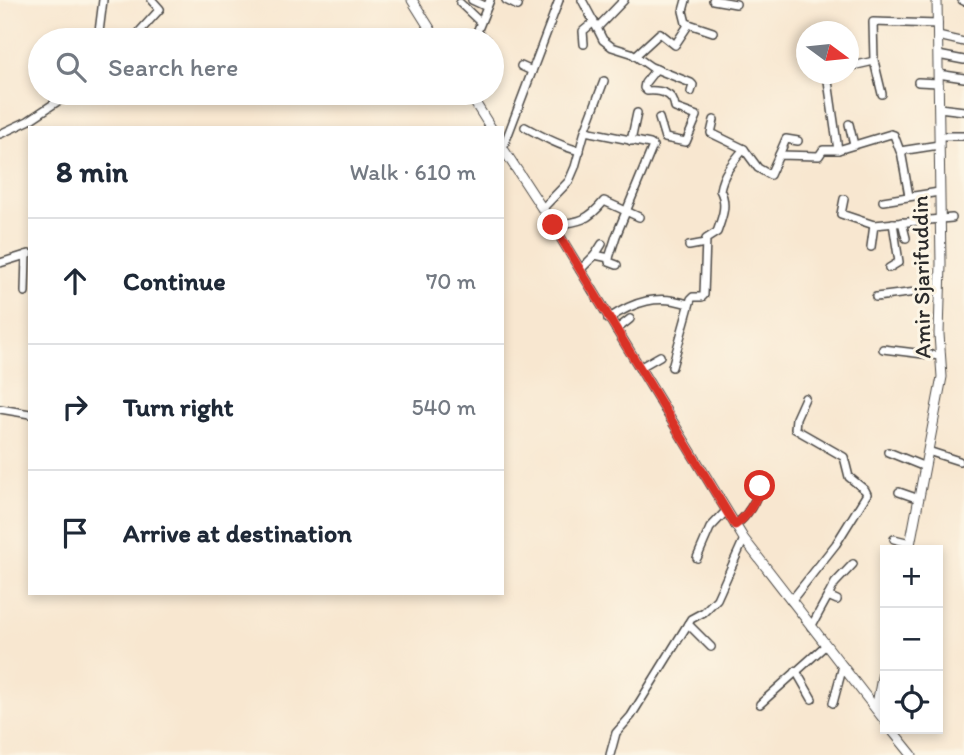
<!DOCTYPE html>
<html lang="en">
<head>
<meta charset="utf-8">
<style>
	:root { --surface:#fff; --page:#f2f2f3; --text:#1f2937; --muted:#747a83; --line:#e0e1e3 }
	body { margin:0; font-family:Itim,sans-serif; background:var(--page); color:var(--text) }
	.controls { position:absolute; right:21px; bottom:21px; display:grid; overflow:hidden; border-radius:0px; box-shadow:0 4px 10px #0003 }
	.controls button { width:63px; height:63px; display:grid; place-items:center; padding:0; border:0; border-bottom:2px solid var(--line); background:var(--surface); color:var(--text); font:35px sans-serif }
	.compass { position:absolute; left:796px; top:21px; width:63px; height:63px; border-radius:50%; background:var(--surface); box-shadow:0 4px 10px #0003; rotate:105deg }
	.stop { position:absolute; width:21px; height:21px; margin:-16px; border:5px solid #d93025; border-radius:50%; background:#fff }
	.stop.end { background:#d93025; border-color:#fff; box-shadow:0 2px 7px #0008 }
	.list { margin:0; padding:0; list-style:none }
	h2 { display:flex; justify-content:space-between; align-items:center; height:91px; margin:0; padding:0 28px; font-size:30px }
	h2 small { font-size:23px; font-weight:400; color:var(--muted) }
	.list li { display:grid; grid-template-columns:46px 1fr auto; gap:21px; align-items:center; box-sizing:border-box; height:126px; padding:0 28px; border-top:2px solid var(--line) }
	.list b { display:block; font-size:26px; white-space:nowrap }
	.list em { font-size:23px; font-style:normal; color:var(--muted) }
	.icon { flex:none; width:38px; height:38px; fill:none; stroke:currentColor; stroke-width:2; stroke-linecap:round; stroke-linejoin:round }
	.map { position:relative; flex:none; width:964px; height:755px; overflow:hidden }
	.search { position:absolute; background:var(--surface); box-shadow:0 4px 10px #0003; left:28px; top:28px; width:476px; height:77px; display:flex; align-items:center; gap:18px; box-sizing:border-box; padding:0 24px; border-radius:38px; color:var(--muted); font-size:26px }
	.panel { position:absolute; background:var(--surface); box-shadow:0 4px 10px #0003; left:28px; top:126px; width:476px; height:469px; border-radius:0px }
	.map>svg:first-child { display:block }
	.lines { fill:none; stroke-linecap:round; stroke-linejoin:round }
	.minor-casing { stroke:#4a4744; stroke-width:10 }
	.major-casing { stroke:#4a4744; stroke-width:11 }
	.minor { stroke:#fff; stroke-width:7 }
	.major { stroke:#fff; stroke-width:9 }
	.route { stroke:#d93025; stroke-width:9 }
	.labels { text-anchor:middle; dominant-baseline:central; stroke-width:6; stroke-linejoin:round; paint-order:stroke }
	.street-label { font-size:23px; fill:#2b2b2b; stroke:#fcf5e5 }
</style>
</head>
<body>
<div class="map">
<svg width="964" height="755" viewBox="0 0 964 755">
	<rect width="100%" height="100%" fill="#fcf5e5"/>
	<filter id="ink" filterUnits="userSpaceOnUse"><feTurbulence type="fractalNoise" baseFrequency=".0143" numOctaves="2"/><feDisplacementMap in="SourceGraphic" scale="14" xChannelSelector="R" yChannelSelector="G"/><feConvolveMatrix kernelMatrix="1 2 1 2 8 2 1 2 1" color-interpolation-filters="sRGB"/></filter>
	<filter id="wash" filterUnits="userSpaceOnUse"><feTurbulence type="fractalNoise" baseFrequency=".00686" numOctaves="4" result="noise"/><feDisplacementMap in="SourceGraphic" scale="28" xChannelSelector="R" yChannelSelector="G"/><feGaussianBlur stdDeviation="1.57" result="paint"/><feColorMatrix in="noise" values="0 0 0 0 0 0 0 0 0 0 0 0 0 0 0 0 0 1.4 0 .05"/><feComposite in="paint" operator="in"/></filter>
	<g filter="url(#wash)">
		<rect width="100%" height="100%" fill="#f8e7d0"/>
	</g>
	<g filter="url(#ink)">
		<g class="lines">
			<defs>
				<g id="minor">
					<polyline points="472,0 487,7"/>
					<polyline points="506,0 518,6"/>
					<polyline points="582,0 597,28 624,0"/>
					<polyline points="686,0 683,11 686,23 713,32"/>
					<polyline points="713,0 736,4"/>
					<polyline points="962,0 964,1"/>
					<polyline points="460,3 480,22"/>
					<polyline points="597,28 603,40 612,47 631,53 651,67 691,83 693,85 691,92"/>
					<polyline points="140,31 160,9 152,0"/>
					<polyline points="938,36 964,42"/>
					<polyline points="98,40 103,0"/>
					<polyline points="486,40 477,32 490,0"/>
					<polyline points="584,44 583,31 594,22"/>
					<polyline points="938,55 964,60"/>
					<polyline points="635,56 660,33 675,45 689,24"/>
					<polyline points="521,66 532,71"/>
					<polyline points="848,67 874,61"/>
					<path d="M656 69 645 83 644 88 647 91C659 90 674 92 675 108L697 116 686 142 665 138 659 118"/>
					<polyline points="827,74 838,150"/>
					<polyline points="938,74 964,78"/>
					<polyline points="918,82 938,83"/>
					<polyline points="882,94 874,61 873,22 938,24"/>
					<polyline points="939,108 964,111"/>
					<polyline points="714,120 711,133 744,149 758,168 770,175 779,155 819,156 823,150 838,150 891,134 894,135 900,151 939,145"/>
					<polyline points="849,124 854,145"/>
					<path d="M525 127C543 137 560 146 580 151"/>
					<polyline points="0,134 28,121 70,93"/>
					<polyline points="939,136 964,136"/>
					<polyline points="631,141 637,113"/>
					<polyline points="503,148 559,0"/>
					<polyline points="901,151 909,196"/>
					<polyline points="779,155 786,139 798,141"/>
					<polyline points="844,199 841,214 874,225 952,218"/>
					<polyline points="883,201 939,192"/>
					<polyline points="542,209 569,181 575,167 585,131 604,81"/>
					<polyline points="902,222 906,238"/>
					<path d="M553 225C578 222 587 222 604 201L639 217"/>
					<polyline points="689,246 705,243"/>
					<polyline points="871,247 874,225"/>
					<polyline points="595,255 602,244"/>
					<polyline points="609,258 609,262 617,265"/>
					<polyline points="0,263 29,254"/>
					<polyline points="889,268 899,262 893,223"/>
					<polyline points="580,270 595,255 609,258 616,236 653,146 650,144 585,131"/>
					<polyline points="25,292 26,255"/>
					<polyline points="876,297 940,289"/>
					<path d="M608 319C635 301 658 294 688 304"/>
					<polyline points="616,330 630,319"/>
					<polyline points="883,349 940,356"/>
					<path d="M672 367 691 299 693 297H702L704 295 706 239 717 232C722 218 728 204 720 190 723 173 733 162 744 149"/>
					<polyline points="639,368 660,356"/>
					<polyline points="0,409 30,414"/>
					<polyline points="928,451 959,461"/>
					<polyline points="888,452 925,467"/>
					<polyline points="899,492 919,499"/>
					<path d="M735 525C747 517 757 500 760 486"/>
					<polyline points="894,539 910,543"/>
					<polyline points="697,558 710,528 726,511"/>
					<polyline points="828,596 835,583 853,564"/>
					<polyline points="791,601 836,544 867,494 865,490 849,477 844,457 795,429 796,418 805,398"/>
					<polyline points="688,624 711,647"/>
					<polyline points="811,627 828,596 837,600"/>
					<polyline points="796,671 812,699"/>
					<polyline points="833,703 843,666"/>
					<polyline points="760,704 826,645"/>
					<polyline points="610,755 616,733 631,716 691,619 704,612 717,599 744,539"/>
				</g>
				<g id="major">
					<polyline points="412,0 437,40"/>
					<polyline points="469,93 491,128"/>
					<polyline points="502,147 553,225 744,539 885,721"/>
					<polyline points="909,550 942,377 939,334 941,264 937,0"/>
					<polyline points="876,709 885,662"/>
					<polyline points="891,729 912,755"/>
				</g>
			</defs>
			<use href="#minor" class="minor-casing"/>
			<use href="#major" class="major-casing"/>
			<use href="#minor" class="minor"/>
			<use href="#major" class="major"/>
		</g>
	</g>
	<g class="lines" filter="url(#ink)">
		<path class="route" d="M553 225 735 525C747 517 757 500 760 486"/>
	</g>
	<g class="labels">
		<g class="street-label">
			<text transform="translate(921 277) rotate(-91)">Amir Sjarifuddin</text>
		</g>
	</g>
</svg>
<div class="controls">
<button>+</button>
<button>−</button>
<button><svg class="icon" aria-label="locate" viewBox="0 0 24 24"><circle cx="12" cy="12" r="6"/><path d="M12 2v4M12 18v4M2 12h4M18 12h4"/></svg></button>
</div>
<svg class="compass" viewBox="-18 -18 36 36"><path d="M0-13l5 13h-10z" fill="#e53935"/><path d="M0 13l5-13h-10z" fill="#747a83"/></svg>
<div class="stop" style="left:760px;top:486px"></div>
<div class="stop end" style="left:553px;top:225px"></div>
<div class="search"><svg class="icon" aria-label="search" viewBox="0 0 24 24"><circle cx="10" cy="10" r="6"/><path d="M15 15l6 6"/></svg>Search here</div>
<section class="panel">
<h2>8 min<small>Walk · 610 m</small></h2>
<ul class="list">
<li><svg class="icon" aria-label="ahead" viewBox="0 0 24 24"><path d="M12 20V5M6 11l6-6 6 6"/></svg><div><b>Continue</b></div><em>70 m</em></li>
<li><svg class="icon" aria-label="right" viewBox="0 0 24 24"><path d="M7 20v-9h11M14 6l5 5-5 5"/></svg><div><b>Turn right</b></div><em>540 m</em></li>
<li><svg class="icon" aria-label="arrive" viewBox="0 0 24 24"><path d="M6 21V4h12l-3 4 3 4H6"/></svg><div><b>Arrive at destination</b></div></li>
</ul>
</section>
</div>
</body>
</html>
